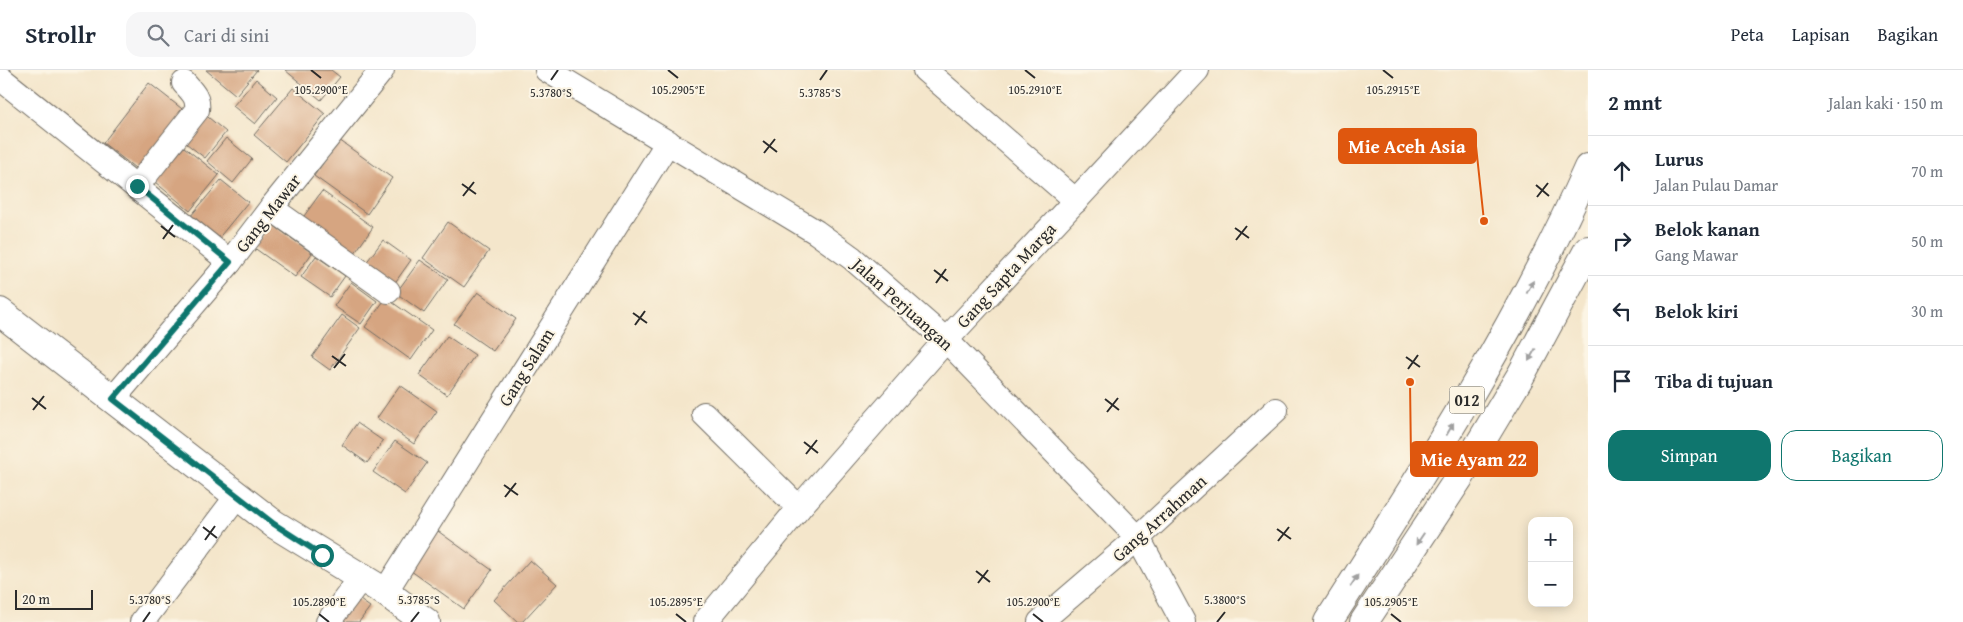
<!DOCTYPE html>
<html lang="id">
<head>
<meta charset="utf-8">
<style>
	:root { --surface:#fff; --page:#f6f6f7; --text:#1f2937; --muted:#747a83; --line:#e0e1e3; --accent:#0f766e }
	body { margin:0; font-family:"Gentium Book Plus",serif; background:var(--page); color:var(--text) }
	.controls { position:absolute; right:15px; bottom:15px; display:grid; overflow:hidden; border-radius:10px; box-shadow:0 2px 12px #0003 }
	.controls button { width:45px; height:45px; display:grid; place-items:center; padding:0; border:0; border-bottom:1px solid var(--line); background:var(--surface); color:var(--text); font:25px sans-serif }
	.scale { position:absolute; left:15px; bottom:12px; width:78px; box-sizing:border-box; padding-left:5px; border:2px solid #2b2b2b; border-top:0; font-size:14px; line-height:18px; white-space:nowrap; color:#2b2b2b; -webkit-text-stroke:4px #fcf5e5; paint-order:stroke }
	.stop { position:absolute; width:15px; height:15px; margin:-11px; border:4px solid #0f766e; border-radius:50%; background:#fff }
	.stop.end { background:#0f766e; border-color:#fff; box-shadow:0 1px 5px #0008 }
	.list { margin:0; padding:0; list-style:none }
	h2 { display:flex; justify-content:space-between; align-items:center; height:65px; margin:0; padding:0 20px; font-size:21px }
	h2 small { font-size:16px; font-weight:400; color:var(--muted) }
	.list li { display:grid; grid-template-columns:32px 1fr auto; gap:15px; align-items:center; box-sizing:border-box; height:70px; padding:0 20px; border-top:1px solid var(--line) }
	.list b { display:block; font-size:19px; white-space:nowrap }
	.list p { margin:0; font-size:16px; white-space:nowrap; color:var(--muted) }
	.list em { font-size:16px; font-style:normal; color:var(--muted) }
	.actions { display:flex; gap:10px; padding:15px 20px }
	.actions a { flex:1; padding:11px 0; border:1px solid var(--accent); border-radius:15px; text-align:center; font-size:18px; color:var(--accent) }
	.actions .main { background:var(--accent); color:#fff }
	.icon { flex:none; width:28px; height:28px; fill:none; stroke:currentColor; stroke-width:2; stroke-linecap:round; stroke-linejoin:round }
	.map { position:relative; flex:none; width:1588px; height:552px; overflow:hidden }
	header { display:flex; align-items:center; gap:30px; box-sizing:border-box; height:70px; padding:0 25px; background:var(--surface); border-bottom:1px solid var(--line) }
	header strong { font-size:24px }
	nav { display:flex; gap:28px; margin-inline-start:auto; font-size:18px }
	.search { width:350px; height:45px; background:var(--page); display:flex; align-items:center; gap:12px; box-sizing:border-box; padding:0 18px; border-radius:15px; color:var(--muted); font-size:19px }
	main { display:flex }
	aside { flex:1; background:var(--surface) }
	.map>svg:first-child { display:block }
	.building { fill:#d6a581 }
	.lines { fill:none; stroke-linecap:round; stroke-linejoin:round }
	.minor-casing { stroke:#716c63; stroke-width:26 }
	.tertiary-casing { stroke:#716c63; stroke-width:30 }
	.primary-casing { stroke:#716c63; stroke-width:30 }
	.minor { stroke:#fff; stroke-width:24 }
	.tertiary { stroke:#fff; stroke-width:28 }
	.primary { stroke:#fff; stroke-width:28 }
	.oneway { fill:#a0a0a0 }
	.route { stroke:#0f766e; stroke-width:6 }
	.ticks { fill:none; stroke:#2b2b2b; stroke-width:2 }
	.labels { text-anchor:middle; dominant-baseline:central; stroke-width:4; stroke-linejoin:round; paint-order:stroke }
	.shield { fill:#fcf5e5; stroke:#6a6863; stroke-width:1 }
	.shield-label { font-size:16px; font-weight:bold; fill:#2b2b2b }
	.street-label { font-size:18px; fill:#2b2b2b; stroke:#fcf5e5 }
	.ticks-label { font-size:12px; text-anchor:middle; fill:#2b2b2b; stroke:#fcf5e5; stroke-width:4; stroke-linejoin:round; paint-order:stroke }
	.leader { fill:none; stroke:#df570e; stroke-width:2 }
	.callout-dot { fill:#df570e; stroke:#fcf5e5; stroke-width:2 }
	.callout { fill:#df570e; stroke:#df570e; stroke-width:2 }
	.callout-label { font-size:19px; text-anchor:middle; font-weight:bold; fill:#fff }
</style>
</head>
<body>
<header>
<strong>Strollr</strong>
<div class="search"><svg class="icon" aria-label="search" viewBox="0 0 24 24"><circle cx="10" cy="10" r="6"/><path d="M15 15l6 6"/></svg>Cari di sini</div>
<nav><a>Peta</a><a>Lapisan</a><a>Bagikan</a></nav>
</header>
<main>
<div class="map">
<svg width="1588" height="552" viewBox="0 0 1588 552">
	<rect width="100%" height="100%" fill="#fcf5e5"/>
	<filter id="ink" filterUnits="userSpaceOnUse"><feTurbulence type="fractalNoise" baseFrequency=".02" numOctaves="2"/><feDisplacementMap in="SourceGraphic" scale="10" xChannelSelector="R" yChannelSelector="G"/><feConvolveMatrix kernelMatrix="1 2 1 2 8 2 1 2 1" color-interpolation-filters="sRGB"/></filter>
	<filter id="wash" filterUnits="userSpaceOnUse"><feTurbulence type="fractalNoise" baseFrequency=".0096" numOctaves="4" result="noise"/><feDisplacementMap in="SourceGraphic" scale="20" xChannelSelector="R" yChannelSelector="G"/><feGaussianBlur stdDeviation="1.12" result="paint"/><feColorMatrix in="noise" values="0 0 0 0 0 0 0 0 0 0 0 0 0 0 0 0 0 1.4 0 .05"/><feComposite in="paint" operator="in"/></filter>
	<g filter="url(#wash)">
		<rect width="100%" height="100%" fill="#f4e6cb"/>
		<g id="blocks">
			<g class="building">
				<polygon points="206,0 257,0 236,25"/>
				<polygon points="285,0 331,0 340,7 321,30"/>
				<polygon points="256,9 277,27 255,54 233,36"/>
				<polygon points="149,13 186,42 139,101 103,73"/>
				<polygon points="293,18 325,44 286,92 254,65"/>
				<polygon points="203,43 226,62 205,88 182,70"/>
				<polygon points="226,68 252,89 233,113 207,91"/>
				<polygon points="339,70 392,108 367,144 314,106"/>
				<polygon points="184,77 219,105 190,141 155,112"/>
				<polygon points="221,110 248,132 217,170 190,147"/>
				<polygon points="322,121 373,157 350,190 299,153"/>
				<polygon points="448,152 489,181 464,217 423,188"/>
				<polygon points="270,153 312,183 295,207 253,177"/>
				<polygon points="383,170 411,190 389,221 360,201"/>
				<polygon points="316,186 345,206 330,227 301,207"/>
				<polygon points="420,190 448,209 424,243 396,223"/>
				<polygon points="351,212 377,231 361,254 334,236"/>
				<polygon points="478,222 516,249 493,281 454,254"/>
				<polygon points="386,228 432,260 411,290 365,257"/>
				<polygon points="342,245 360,258 330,300 312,287"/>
				<polygon points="447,266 475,285 447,325 419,305"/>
				<polygon points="400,315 437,341 414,374 377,348"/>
				<polygon points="357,353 383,371 367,393 342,375"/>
				<polygon points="395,371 427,393 405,424 373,402"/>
				<polygon points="435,459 492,500 464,539 407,498"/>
				<polygon points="530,490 557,514 522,552 518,552 494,530"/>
				<polygon points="353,525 370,537 359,552 333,552"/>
			</g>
		</g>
	</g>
	<g filter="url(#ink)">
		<use href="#blocks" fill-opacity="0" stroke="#716c63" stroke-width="1"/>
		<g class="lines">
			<defs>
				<g id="minor">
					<polyline points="547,0 816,162 852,188 946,270 1138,468 1183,552"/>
					<polyline points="925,0 1076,131"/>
					<polyline points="0,8 230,192"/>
					<path d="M137 116 197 40C199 28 192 22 184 13"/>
					<polyline points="271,138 388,221"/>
					<polyline points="113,329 230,192 271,138 382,0"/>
					<polyline points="704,344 799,438"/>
					<polyline points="385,522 668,72"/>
					<polyline points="142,552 238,425"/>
					<polyline points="328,552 361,508"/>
					<polyline points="705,552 799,438 946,270 1197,0"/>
					<polyline points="1040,552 1138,468 1276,340"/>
				</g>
				<polyline id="tertiary" points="0,242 274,454 385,522 426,552"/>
				<g id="primary">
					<path d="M1328 552C1422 405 1517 258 1588 98"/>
					<polyline points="1364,552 1461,405 1521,305 1588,180"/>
				</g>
			</defs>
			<use href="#minor" class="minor-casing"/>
			<use href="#tertiary" class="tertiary-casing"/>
			<use href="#primary" class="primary-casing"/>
			<use href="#minor" class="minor"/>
			<use href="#tertiary" class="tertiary"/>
			<use href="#primary" class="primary"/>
		</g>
		<defs><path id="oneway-solid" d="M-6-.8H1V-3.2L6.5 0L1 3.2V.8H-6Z" transform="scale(1.25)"/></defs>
		<g class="oneway">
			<use href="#oneway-solid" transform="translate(1530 217) rotate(-62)"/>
			<use href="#oneway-solid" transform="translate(1532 285) rotate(119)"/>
			<use href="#oneway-solid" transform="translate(1450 359) rotate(-60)"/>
			<use href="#oneway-solid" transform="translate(1420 469) rotate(124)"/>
			<use href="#oneway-solid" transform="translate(1354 511) rotate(-57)"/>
		</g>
	</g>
	<g class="lines" filter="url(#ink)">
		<polyline class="route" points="137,116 230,192 113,329 274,454 322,485"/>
	</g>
	<path class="ticks" d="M311 0 321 8M668 0 678 8M1025 0 1035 8M1383 0 1393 8M551 10 558 0M820 10 827 0M763 71 777 82M764 83 775 69M462 114 476 124M1536 115 1549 126M463 126 474 112M1537 127 1548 113M161 156 175 167M1235 158 1249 168M163 169 173 155M1236 170 1247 156M934 200 948 211M936 213 946 199M633 243 647 253M635 255 645 241M332 286 346 296M1406 287 1420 297M334 298 345 284M1408 299 1418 285M32 328 46 339M1105 329 1119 340M33 340 44 326M1107 342 1118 328M804 372 818 383M806 384 817 370M504 415 518 425M505 427 516 413M203 457 217 468M1277 459 1291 469M205 470 215 456M1278 471 1289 457M976 501 990 512M978 513 988 500M319 544 329 552M676 544 686 552M1033 544 1043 552M1391 544 1401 552M143 552 150 542M411 552 419 542M1217 552 1225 542"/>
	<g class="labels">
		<rect class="shield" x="1449.5" y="316.5" width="35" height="27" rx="4"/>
		<g class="shield-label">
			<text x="1467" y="330">012</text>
		</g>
		<g class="street-label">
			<text transform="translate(268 143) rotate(-52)">Gang Mawar</text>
			<text transform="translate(1006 205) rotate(-47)">Gang Sapta Marga</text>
			<text transform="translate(903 234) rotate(42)">Jalan Perjuangan</text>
			<text transform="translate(526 297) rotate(-58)">Gang Salam</text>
			<text transform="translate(1159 448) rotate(-42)">Gang Arrahman</text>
		</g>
	</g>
	<g class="ticks-label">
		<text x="1393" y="24">105.2915°E</text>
		<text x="321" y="24">105.2900°E</text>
		<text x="678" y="24">105.2905°E</text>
		<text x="1035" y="24">105.2910°E</text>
		<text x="551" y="27">5.3780°S</text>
		<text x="820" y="27">5.3785°S</text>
		<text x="150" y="534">5.3780°S</text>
		<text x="419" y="534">5.3785°S</text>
		<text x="1225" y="534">5.3800°S</text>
		<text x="319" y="536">105.2890°E</text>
		<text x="676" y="536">105.2895°E</text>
		<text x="1033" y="536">105.2900°E</text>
		<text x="1391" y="536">105.2905°E</text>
	</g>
	<path class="leader" d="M1484 151L1476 76M1410 312L1411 389"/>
	<g class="callout-dot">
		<circle cx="1484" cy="151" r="5"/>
		<circle cx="1410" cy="312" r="5"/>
	</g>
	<g class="callout">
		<rect x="1339" y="59" width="137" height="34" rx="5"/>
		<rect x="1411" y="372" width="126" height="34" rx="5"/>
	</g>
	<g class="callout-label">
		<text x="1407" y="83">Mie Aceh Asia</text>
		<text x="1474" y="396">Mie Ayam 22</text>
	</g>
</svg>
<div class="controls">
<button>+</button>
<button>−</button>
</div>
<div class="scale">20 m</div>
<div class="stop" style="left:322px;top:485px"></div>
<div class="stop end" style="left:137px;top:116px"></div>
</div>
<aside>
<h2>2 mnt<small>Jalan kaki · 150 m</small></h2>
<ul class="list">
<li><svg class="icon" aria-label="ahead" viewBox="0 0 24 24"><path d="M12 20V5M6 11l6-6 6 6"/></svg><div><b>Lurus</b><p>Jalan Pulau Damar</p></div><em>70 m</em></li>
<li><svg class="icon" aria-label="right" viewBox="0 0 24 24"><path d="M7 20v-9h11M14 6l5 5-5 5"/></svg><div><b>Belok kanan</b><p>Gang Mawar</p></div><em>50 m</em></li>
<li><svg class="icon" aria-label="left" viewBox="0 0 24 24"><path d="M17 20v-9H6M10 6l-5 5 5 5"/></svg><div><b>Belok kiri</b></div><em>30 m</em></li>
<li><svg class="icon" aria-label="arrive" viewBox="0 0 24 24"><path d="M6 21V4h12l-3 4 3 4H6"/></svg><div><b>Tiba di tujuan</b></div></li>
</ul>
<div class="actions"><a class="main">Simpan</a><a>Bagikan</a></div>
</aside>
</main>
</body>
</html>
